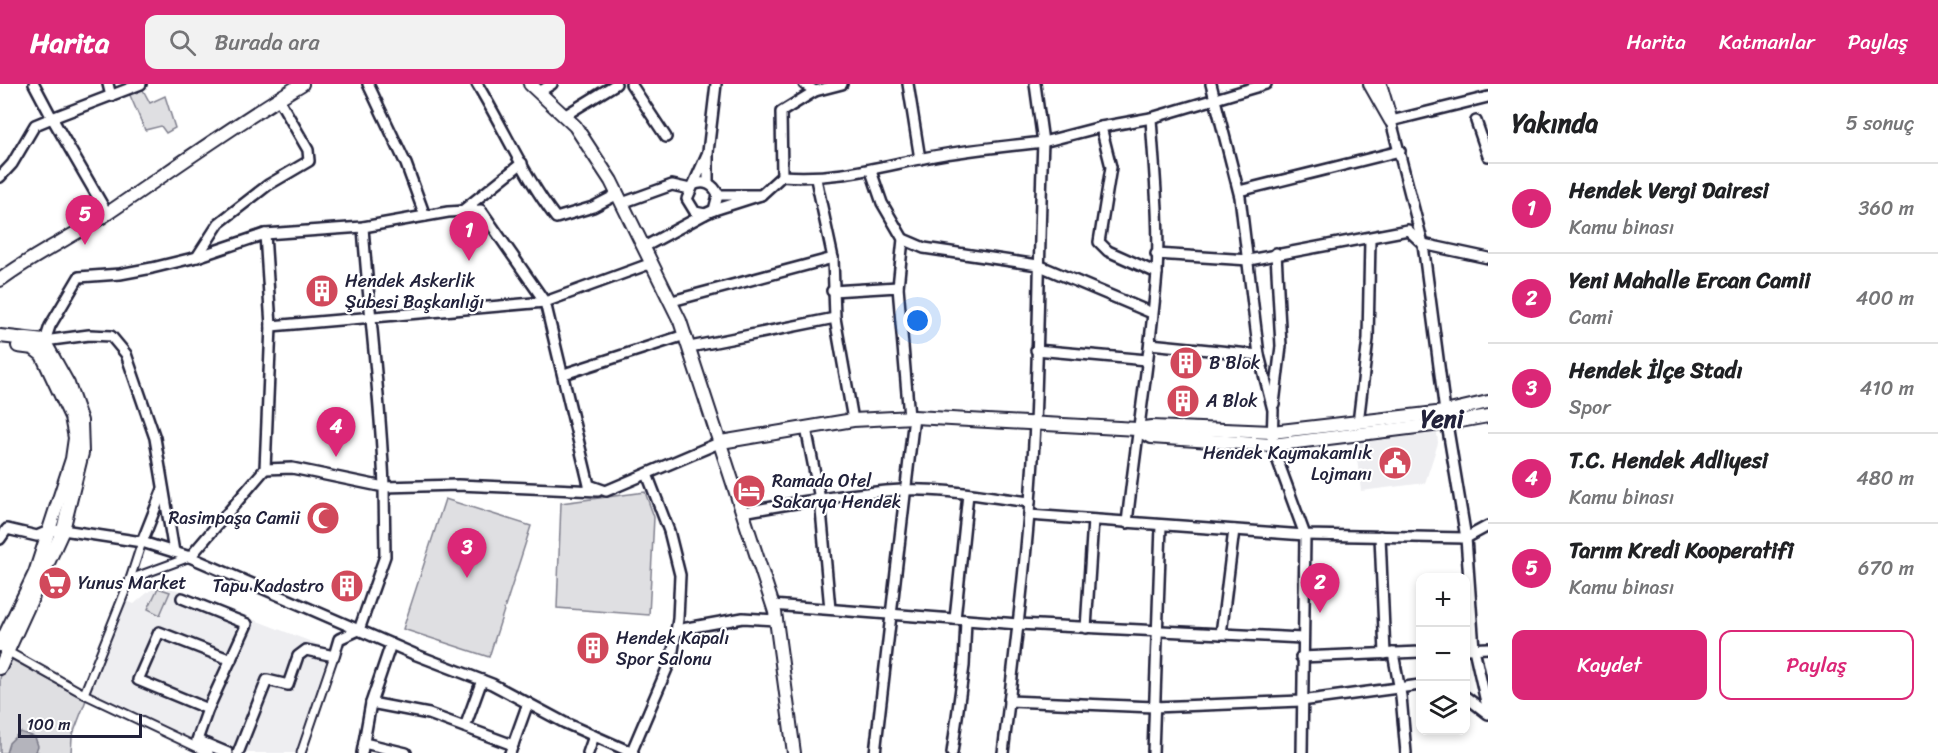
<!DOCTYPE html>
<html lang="tr">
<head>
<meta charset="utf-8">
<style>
	:root { --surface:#fff; --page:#f2f2f2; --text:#202124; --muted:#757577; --line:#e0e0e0; --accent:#db2777 }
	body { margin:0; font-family:Sriracha,sans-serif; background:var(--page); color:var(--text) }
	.controls { position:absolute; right:18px; bottom:18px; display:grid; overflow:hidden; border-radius:12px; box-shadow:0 3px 9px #0003 }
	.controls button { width:54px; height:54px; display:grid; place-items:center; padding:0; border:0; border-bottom:2px solid var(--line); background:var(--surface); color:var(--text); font:30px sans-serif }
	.scale { position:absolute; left:18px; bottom:15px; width:124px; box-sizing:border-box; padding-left:6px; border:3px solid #22223b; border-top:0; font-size:16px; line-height:21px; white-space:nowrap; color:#22223b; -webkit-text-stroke:4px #fff; paint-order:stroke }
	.you { position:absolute; left:918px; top:237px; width:21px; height:21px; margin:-15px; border:4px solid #fff; border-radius:50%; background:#1a73e8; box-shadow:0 0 0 9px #1a73e833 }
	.badge { display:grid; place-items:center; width:39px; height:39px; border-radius:50%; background:var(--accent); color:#fff; font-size:20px; font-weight:700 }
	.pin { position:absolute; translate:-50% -50px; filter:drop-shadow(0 2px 3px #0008) }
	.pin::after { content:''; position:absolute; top:32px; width:21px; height:18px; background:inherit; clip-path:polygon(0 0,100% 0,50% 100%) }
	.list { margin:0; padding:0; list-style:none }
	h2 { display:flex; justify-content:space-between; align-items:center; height:78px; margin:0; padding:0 24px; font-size:26px }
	h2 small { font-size:20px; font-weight:400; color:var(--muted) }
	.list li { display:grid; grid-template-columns:39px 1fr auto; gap:18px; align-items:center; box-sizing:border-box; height:90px; padding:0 24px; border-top:2px solid var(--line) }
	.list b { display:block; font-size:22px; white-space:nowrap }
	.list p { margin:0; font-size:20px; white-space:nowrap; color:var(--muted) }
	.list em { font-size:20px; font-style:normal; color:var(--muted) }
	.actions { display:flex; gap:12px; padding:18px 24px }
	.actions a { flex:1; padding:14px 0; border:2px solid var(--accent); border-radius:12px; text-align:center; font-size:21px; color:var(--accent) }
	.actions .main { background:var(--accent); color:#fff }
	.icon { flex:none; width:33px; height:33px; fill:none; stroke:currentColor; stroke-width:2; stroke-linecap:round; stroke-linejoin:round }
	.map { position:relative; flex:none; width:1488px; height:669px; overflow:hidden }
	header { display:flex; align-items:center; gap:36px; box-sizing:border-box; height:84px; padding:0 30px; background:var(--accent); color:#fff }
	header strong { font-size:28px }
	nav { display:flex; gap:33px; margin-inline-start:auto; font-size:21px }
	.search { width:420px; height:54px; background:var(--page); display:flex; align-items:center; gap:15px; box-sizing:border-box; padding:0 21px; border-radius:12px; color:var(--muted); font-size:22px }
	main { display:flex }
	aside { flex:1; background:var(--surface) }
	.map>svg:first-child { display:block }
	.built { fill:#eeeef1 }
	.green { fill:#dfdfe2; stroke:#80808e; stroke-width:1.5 }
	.water { fill:#b4b4bc; stroke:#7a7a88; stroke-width:1.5 }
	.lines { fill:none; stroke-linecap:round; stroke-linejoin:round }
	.pedestrian-casing { stroke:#22223b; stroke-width:11 }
	.minor-casing { stroke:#22223b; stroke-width:14 }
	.secondary-casing { stroke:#22223b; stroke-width:16 }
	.pedestrian { stroke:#fff; stroke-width:7 }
	.minor { stroke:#fff; stroke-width:9 }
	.secondary { stroke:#fff; stroke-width:12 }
	.labels { text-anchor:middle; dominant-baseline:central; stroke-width:4.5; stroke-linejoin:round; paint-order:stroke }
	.poi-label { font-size:18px; fill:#22223b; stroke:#fff; text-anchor:start }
	.district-label { font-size:24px; font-weight:bold; fill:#22223b; stroke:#fff }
</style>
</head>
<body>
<header>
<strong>Harita</strong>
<div class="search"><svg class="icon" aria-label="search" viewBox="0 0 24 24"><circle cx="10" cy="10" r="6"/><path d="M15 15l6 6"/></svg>Burada ara</div>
<nav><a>Harita</a><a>Katmanlar</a><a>Paylaş</a></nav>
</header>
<main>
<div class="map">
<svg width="1488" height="669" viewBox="0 0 1488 669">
	<rect width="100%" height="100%" fill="#fff"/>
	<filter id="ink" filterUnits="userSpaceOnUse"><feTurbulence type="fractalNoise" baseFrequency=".0167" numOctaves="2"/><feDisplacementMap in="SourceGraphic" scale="12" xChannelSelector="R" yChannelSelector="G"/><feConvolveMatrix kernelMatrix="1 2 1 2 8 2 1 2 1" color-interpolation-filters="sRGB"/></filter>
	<g filter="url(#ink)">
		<g class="built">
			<polygon points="1437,349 1438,359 1425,399 1361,407 1355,359"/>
			<polygon points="159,499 335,567 301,669 209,669 84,610 122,515 134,520"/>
		</g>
		<g class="green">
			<polygon points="142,4 150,19 165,12 175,44 166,49 161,42 145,46 129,9"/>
			<polygon points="645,408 654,433 649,531 557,524 561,419"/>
			<polygon points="445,415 531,442 489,573 403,545"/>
			<polygon points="158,504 170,508 160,531 148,525"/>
			<polygon points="9,574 86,616 72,653 71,669 0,669 0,594"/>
		</g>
		<polygon class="water" points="20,648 35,653 38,662 36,667 40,669 6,669 9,659"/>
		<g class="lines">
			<defs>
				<g id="pedestrian">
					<polyline points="130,495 190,473"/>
					<polyline points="5,566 84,610 209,669"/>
					<polyline points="84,610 130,495 142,458"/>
					<polyline points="301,669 334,572"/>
				</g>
				<g id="minor">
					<polyline points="108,0 111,12"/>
					<polyline points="368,0 406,80 425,132"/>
					<path d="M477 0C504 44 525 94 556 134L593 123 618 110"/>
					<polyline points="631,0 666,53"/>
					<polyline points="804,0 815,7 842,0"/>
					<polyline points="908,0 920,75"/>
					<path d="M1035 0 1043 58 1101 43 1151 34C1154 85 1160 138 1157 189 1150 273 1136 355 1127 439"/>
					<polyline points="1211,0 1240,113 1259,271 1273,326 1272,361 1305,451 1302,669"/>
					<polyline points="539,8 552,0"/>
					<polyline points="1488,13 1391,37 1423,160 1445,328 1466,454 1474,565 1488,627"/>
					<polyline points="564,32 616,0"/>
					<polyline points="1151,34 1266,0"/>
					<polyline points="1476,37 1488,72"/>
					<polyline points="1101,43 1111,83 1099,158 1108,167 1157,189"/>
					<polyline points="708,68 716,0"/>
					<polyline points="871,87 882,119 903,155 898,203"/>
					<polyline points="782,92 781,28 815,7"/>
					<polyline points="0,93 12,80 35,41 52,34 34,0"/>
					<polyline points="816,95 833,174"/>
					<path d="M693 101C704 96 714 100 718 111L714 126 705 130 695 128 687 115 708 68V100"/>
					<polyline points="1239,107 1400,67"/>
					<path d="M761 111 782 92C832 96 871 85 919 75 960 66 1002 63 1043 58 1039 151 1039 245 1035 339 1030 449 1016 559 1003 669"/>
					<polyline points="622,119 672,101 690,105"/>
					<polyline points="714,126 761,111 718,111"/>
					<polyline points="462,127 522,79"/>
					<polyline points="107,129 52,34 141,0"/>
					<path d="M363 143C369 230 381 316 384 403L458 401 598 407"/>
					<polyline points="265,150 271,242 545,218 652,179"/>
					<polyline points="903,155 924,164 1038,181 1152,229"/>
					<polyline points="644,163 705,130"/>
					<polyline points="1156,170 1249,176 1408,146 1423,160 1488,174"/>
					<polyline points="197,173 219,139 268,101 309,77 308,66 278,14"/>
					<polyline points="832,207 898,203 909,333"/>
					<polyline points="672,217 833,174 835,234 853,336"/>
					<polyline points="44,257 89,251 111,252 126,270 155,354 174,468"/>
					<polyline points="1150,260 1259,271"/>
					<polyline points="43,263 50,242 79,193 120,190 152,184 197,173 265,150 363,143 448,128 481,126 545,218 589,401 606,407 721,358"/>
					<polyline points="690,263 835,234"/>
					<polyline points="1036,266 1147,276"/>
					<polyline points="564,290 685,251"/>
					<polyline points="1274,320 1281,262 1276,169"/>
					<polyline points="1358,339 1368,255 1370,155"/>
					<polyline points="806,344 820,415 830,525"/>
					<path d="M743 428C796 419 849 409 902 406 944 404 988 413 1030 418"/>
					<polyline points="1029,431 1305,451 1466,454 1488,442"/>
					<polyline points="1380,452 1385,570"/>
					<polyline points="0,455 7,445 37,452 49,447 63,446 142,458 190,473 414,570 492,600 565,639 633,669"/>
					<polyline points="142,458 163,405"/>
					<polyline points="190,473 265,385 271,242"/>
					<polyline points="182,514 247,540 208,625 197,656 228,669"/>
					<polyline points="772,521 1018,540 1302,554"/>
					<polyline points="955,535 968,410"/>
					<polyline points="1086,544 1093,436"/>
					<polyline points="676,546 743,534 776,536"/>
					<polyline points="1221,550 1234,446"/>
					<polyline points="1466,565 1488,564"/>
					<polyline points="1393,569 1401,612 1406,669"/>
					<polyline points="1301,573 1420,568"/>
					<polyline points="1466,613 1488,630"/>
					<polyline points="1009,617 1154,623 1301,617 1420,601"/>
					<polyline points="371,619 429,630 513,661"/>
					<polyline points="208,625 138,596 159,548 231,576"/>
					<polyline points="465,643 482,596"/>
					<polyline points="364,659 406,669"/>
					<polyline points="238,669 267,596 288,601 298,572 306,566 334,572 339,555 359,546 385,472 384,403 292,384 265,385"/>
					<polyline points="362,669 371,619 391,560"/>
					<polyline points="510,669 528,619"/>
					<polyline points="588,669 594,652"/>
					<polyline points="631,669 672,573 678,535 680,491 669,447 647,390"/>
					<polyline points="875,669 914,333"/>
					<polyline points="952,669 964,582 966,536"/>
					<polyline points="1153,669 1161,442"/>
				</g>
				<g id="secondary">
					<polyline points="530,0 575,42 611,97 680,237 775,528 794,669"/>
					<polyline points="1370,0 1391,37 1380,0"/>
					<path d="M0 196C34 170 73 153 108 129 173 85 235 40 302 0"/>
					<polyline points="0,252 44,257 68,300 81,337 82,369 63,446 0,584"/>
					<polyline points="1137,345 1151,353 1272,361 1449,339 1488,332"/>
					<polyline points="721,358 853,336 914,333 1137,345 1152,343 1272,348 1445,328 1488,318"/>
					<polyline points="0,561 35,489 72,375 75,354 71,333 42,271 33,264 18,262"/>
				</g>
			</defs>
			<use href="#pedestrian" class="pedestrian-casing"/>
			<use href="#minor" class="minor-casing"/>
			<use href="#secondary" class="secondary-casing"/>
			<use href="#pedestrian" class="pedestrian"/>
			<use href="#minor" class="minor"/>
			<use href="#secondary" class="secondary"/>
		</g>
	</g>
	<defs>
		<symbol id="building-disc" viewBox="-11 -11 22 22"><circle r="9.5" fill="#d1495b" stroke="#fff"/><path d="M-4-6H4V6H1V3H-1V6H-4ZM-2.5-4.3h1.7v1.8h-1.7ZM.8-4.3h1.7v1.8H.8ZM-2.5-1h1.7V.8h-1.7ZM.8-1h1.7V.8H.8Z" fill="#fff"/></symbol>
		<symbol id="civic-disc" viewBox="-11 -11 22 22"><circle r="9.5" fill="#d1495b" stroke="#fff"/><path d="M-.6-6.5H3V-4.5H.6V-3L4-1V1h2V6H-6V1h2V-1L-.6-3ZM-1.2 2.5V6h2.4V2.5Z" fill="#fff"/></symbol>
		<symbol id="hotel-disc" viewBox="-11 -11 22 22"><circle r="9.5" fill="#d1495b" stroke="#fff"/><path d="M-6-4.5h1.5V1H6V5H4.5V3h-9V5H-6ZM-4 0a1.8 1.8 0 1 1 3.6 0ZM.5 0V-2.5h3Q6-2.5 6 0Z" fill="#fff"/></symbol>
		<symbol id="mosque-disc" viewBox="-11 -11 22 22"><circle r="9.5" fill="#d1495b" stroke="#fff"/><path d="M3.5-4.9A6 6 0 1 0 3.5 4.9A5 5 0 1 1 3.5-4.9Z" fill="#fff"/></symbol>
		<symbol id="supermarket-disc" viewBox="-11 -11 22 22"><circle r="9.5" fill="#d1495b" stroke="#fff"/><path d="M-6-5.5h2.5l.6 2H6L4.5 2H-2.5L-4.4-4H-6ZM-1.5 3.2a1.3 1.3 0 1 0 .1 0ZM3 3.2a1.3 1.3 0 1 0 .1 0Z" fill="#fff"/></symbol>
	</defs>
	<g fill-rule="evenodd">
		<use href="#building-disc" x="303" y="188" width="38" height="38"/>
		<use href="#building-disc" x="1167" y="260" width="38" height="38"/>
		<use href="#building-disc" x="1164" y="298" width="38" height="38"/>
		<use href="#civic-disc" x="1376" y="360" width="38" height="38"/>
		<use href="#hotel-disc" x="730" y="388" width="38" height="38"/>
		<use href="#mosque-disc" x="304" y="415" width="38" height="38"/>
		<use href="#supermarket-disc" x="36" y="480" width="38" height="38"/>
		<use href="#building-disc" x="328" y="483" width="38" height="38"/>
		<use href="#building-disc" x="574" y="545" width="38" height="38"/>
	</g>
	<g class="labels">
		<g class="poi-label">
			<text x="345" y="197">Hendek Askerlik<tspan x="345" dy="21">Şubesi Başkanlığı</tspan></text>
			<text x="1209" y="279">B Blok</text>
			<text x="1206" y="317">A Blok</text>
			<text x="1372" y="369" text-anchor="end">Hendek Kaymakamlık<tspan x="1372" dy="21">Lojmanı</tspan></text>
			<text x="772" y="397">Ramada Otel<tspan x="772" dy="21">Sakarya Hendek</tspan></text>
			<text x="300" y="434" text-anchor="end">Rasimpaşa Camii</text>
			<text x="78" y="499">Yunus Market</text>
			<text x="324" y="502" text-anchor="end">Tapu Kadastro</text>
			<text x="616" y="554">Hendek Kapalı<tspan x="616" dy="21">Spor Salonu</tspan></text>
		</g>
		<g class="district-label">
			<text x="1442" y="335">Yeni</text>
		</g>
	</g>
</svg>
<div class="controls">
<button>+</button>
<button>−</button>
<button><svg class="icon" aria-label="layers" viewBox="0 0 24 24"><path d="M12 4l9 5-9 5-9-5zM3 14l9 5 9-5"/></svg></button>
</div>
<div class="scale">100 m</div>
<div class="you"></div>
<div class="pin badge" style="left:469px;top:177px">1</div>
<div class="pin badge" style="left:1320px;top:529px">2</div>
<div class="pin badge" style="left:467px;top:494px">3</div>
<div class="pin badge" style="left:336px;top:373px">4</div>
<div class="pin badge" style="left:85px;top:161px">5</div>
</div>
<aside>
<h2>Yakında<small>5 sonuç</small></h2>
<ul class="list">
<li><span class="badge">1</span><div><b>Hendek Vergi Dairesi</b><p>Kamu binası</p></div><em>360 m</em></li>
<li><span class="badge">2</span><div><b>Yeni Mahalle Ercan Camii</b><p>Cami</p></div><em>400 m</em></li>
<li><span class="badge">3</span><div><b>Hendek İlçe Stadı</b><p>Spor</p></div><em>410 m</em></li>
<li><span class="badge">4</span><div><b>T.C. Hendek Adliyesi</b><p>Kamu binası</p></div><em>480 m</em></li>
<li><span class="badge">5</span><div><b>Tarım Kredi Kooperatifi</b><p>Kamu binası</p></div><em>670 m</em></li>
</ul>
<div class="actions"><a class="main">Kaydet</a><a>Paylaş</a></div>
</aside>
</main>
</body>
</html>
